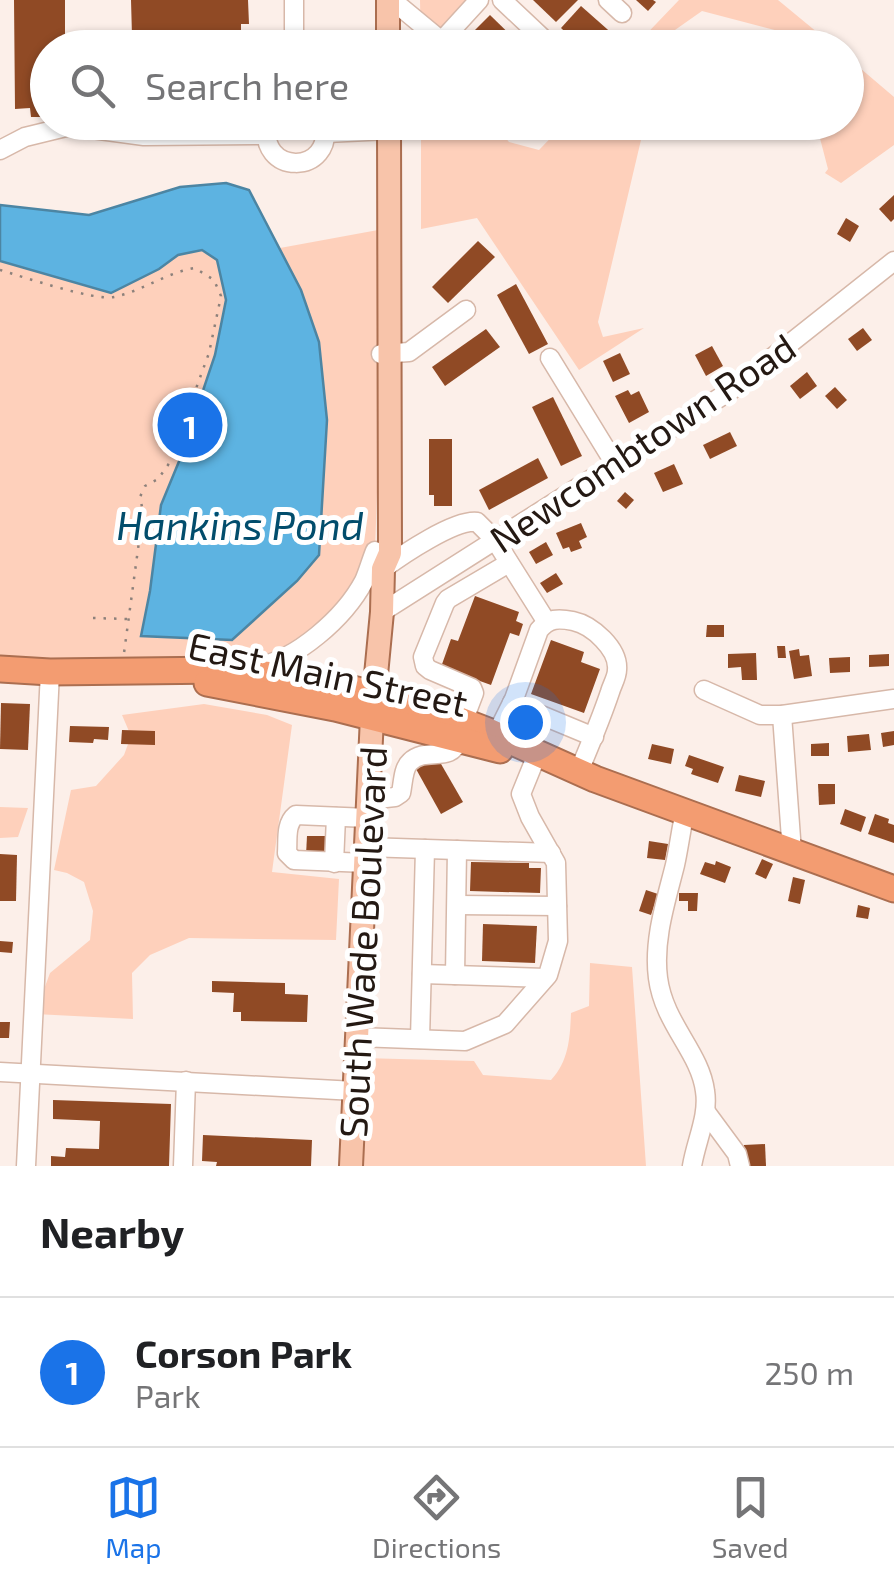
<!DOCTYPE html>
<html lang="en">
<head>
<meta charset="utf-8">
<style>
	:root { --surface:#fff; --page:#f6f6f6; --text:#202124; --muted:#757577; --line:#e0e0e0; --accent:#1a73e8 }
	body { margin:0; font-family:"Exo 2",sans-serif; background:var(--page); color:var(--text) }
	.you { position:absolute; left:525px; top:722px; width:35px; height:35px; margin:-25px; border:8px solid #fff; border-radius:50%; background:#1a73e8; box-shadow:0 0 0 15px #1a73e833 }
	.badge { display:grid; place-items:center; width:65px; height:65px; border-radius:50%; background:var(--accent); color:#fff; font-size:32px; font-weight:700 }
	.pin { position:absolute; translate:-50% -50%; border:5px solid #fff; box-shadow:0 2px 10px #0006 }
	.list { margin:0; padding:0; list-style:none }
	h2 { display:flex; justify-content:space-between; align-items:center; height:130px; margin:0; padding:0 40px; font-size:42px }
	h2 small { font-size:32px; font-weight:400; color:var(--muted) }
	.list li { display:grid; grid-template-columns:65px 1fr auto; gap:30px; align-items:center; box-sizing:border-box; height:150px; padding:0 40px; border-top:2px solid var(--line) }
	.list b { display:block; font-size:38px; white-space:nowrap }
	.list p { margin:0; font-size:32px; white-space:nowrap; color:var(--muted) }
	.list em { font-size:32px; font-style:normal; color:var(--muted) }
	.icon { flex:none; width:55px; height:55px; fill:none; stroke:currentColor; stroke-width:2; stroke-linecap:round; stroke-linejoin:round }
	.map { position:relative; flex:none; width:894px; height:1166px; overflow:hidden }
	.search { position:absolute; background:var(--surface); box-shadow:0 2px 8px #0004; left:30px; right:30px; top:30px; height:110px; display:flex; align-items:center; gap:25px; box-sizing:border-box; padding:0 35px; border-radius:55px; color:var(--muted); font-size:38px }
	.sheet { height:280px; background:var(--surface) }
	nav { display:flex; justify-content:space-around; align-items:center; box-sizing:border-box; height:140px; border-top:2px solid var(--line); background:var(--surface); font-size:28px; color:var(--muted) }
	nav a { display:grid; justify-items:center; gap:5px }
	nav .on { color:var(--accent) }
	.map>svg:first-child { display:block }
	.green { fill:#fed0bb }
	.water { fill:#5db3e1; stroke:#4c85a3; stroke-width:2.5 }
	.building { fill:#904a25 }
	.lines { fill:none; stroke-linecap:round; stroke-linejoin:round }
	.minor-casing { stroke:#d7b8a9; stroke-width:21 }
	.major-casing { stroke:#ab6e50; stroke-width:26 }
	.highway-casing { stroke:#ab6e50; stroke-width:29 }
	.path { stroke:#8d817b; stroke-width:2.5; stroke-dasharray:2.5 8; stroke-linecap:butt }
	.minor { stroke:#fff; stroke-width:18 }
	.major { stroke:#f8c4aa; stroke-width:22 }
	.highway { stroke:#f39c71; stroke-width:25 }
	.labels { text-anchor:middle; dominant-baseline:central; stroke-width:10; stroke-linejoin:round; paint-order:stroke }
	.street-label { font-size:38px; fill:#241913; stroke:#fff }
	.water-label { font-size:40px; font-style:italic; fill:#024d6c; stroke:#fff }
</style>
</head>
<body>
<div class="map">
<svg width="894" height="1166" viewBox="0 0 894 1166">
	<rect width="100%" height="100%" fill="#fcefe9"/>
	<g class="green">
		<polygon points="420,0 479,0 435,48 421,47"/>
		<polygon points="679,0 778,0 835,47 798,47 794,35 702,11 665,37 662,47 634,47"/>
		<polygon points="847,57 894,97 894,145 841,183 825,173 828,169 816,123 846,122"/>
		<polygon points="421,123 493,123 509,142 539,150 565,123 645,123 598,322 603,337 644,328 579,370 477,218 421,229"/>
		<polygon points="226,183 249,190 280,248 378,230 379,435 375,551 355,595 272,664 0,669 0,205 89,215 180,187"/>
		<polygon points="204,704 267,715 292,725 272,872 339,879 336,940 189,938 150,955 132,973 133,1019 35,1014 50,973 90,940 93,911 84,882 67,873 54,870 71,790 96,786 124,755 131,736 122,715"/>
		<polygon points="0,807 28,808 18,837 0,838"/>
		<path d="M590 963 632 967 646 1166H356L362 1058 474 1061 483 1075 551 1080C569 1061 570 1037 571 1013L589 1006Z"/>
	</g>
	<polygon class="water" points="226,183 249,190 301,290 319,342 327,420 319,555 297,581 232,640 141,636 150,591 161,505 180,459 215,355 226,300 217,260 202,250 178,255 159,269 111,293 0,261 0,205 89,215 180,187"/>
	<g class="building">
		<polygon points="14,0 65,0 65,36 132,36 131,0 248,0 249,24 241,24 241,48 48,48 48,117 31,117 30,108 15,109"/>
		<polygon points="533,0 578,0 556,22"/>
		<polygon points="636,0 653,0 656,2 648,11"/>
		<polygon points="581,6 624,44 621,48 582,48 561,28"/>
		<polygon points="490,15 524,48 481,48 469,36"/>
		<polygon points="894,195 894,219 891,222 879,209"/>
		<polygon points="846,218 859,226 850,242 837,234"/>
		<polygon points="478,241 495,257 448,303 432,287"/>
		<polygon points="516,284 548,344 529,354 497,295"/>
		<polygon points="863,328 872,340 857,351 848,339"/>
		<polygon points="486,329 500,347 445,386 432,367"/>
		<polygon points="712,346 723,366 706,376 695,355"/>
		<polygon points="620,353 630,374 613,382 603,361"/>
		<polygon points="807,372 817,386 800,399 790,386"/>
		<polygon points="835,387 847,400 837,409 825,396"/>
		<polygon points="628,390 631,395 639,391 649,412 629,423 615,396"/>
		<polygon points="553,397 582,456 561,466 532,407"/>
		<polygon points="730,432 737,446 710,459 703,445"/>
		<polygon points="429,439 452,439 452,506 434,506 434,495 429,495"/>
		<polygon points="538,458 548,478 489,510 479,490"/>
		<polygon points="674,464 683,484 663,492 654,473"/>
		<polygon points="625,492 634,500 626,509 617,501"/>
		<polygon points="581,523 587,537 579,541 582,548 571,552 569,547 563,549 556,533"/>
		<polygon points="546,542 553,555 536,564 529,552"/>
		<polygon points="556,573 563,584 547,593 540,583"/>
		<polygon points="475,596 519,612 516,621 523,624 519,636 510,633 491,685 441,667 451,639 458,641"/>
		<polygon points="707,625 724,625 724,637 706,637"/>
		<polygon points="551,640 584,652 581,662 600,669 584,713 531,694"/>
		<polygon points="777,646 785,646 786,658 778,658"/>
		<polygon points="799,649 800,656 809,655 812,676 794,679 789,651"/>
		<polygon points="756,653 757,680 742,680 741,667 728,668 728,654"/>
		<polygon points="889,654 889,666 869,667 869,655"/>
		<polygon points="850,657 850,672 830,673 829,658"/>
		<polygon points="1,703 30,704 28,750 0,749"/>
		<polygon points="70,726 109,727 108,740 94,739 93,743 69,742"/>
		<polygon points="122,730 155,731 155,745 121,744"/>
		<polygon points="894,731 894,745 883,747 881,733"/>
		<polygon points="869,734 871,750 848,752 847,736"/>
		<polygon points="829,743 829,756 811,756 811,744"/>
		<polygon points="652,744 674,749 671,764 648,759"/>
		<polygon points="689,755 724,767 718,783 691,774 693,769 685,766"/>
		<polygon points="437,757 463,802 441,814 416,769"/>
		<polygon points="739,775 765,781 761,797 735,791"/>
		<polygon points="818,784 835,784 835,804 819,805"/>
		<polygon points="845,809 866,817 861,832 840,824"/>
		<polygon points="875,814 889,819 888,823 894,825 894,843 868,834"/>
		<polygon points="307,836 333,836 333,855 306,855"/>
		<polygon points="649,841 668,844 665,860 647,858"/>
		<polygon points="0,854 17,855 16,901 0,901"/>
		<polygon points="762,859 773,864 766,879 755,874"/>
		<polygon points="716,861 731,867 725,883 700,874 705,862 715,865"/>
		<polygon points="471,862 529,863 529,868 541,868 540,893 470,891"/>
		<polygon points="793,877 805,880 800,904 788,901"/>
		<polygon points="646,890 658,894 651,915 639,911"/>
		<polygon points="679,893 698,893 697,911 688,911 688,901 679,901"/>
		<polygon points="858,905 870,908 868,919 856,917"/>
		<polygon points="483,924 537,926 535,963 482,961"/>
		<polygon points="0,941 13,942 12,953 0,952"/>
		<polygon points="212,981 285,983 285,994 308,995 307,1022 241,1021 241,1012 233,1012 234,993 212,992"/>
		<polygon points="0,1022 10,1022 9,1038 0,1038"/>
		<polygon points="53,1100 171,1104 169,1166 51,1166 51,1156 65,1157 66,1148 99,1149 100,1121 53,1119"/>
		<polygon points="203,1135 312,1140 311,1166 216,1166 217,1162 202,1161"/>
		<polygon points="765,1144 766,1166 744,1166 744,1145"/>
	</g>
	<g class="lines">
		<defs>
			<g id="minor">
				<polyline points="392,0 450,48"/>
				<polyline points="502,0 553,48"/>
				<polyline points="608,0 622,13"/>
				<polyline points="436,47 479,0"/>
				<polyline points="294,48 294,0"/>
				<path d="M268 122C255 176 336 177 324 122"/>
				<polyline points="326,133 389,130"/>
				<polyline points="0,150 25,137 70,126 144,136 266,135"/>
				<polyline points="381,354 409,352 466,310"/>
				<polyline points="550,358 615,464"/>
				<path d="M383 569C402 555 455 519 477 522L495 540 546 621"/>
				<polyline points="382,612 730,391 894,261"/>
				<path d="M255 667C296 661 345 617 364 581 368 572 371 561 375 551"/>
				<polyline points="704,690 760,715 782,715 894,699"/>
				<polyline points="512,703 594,737"/>
				<polyline points="782,715 792,852"/>
				<polyline points="463,722 474,693 472,688 430,670 425,666 423,657 445,603 448,599 509,563"/>
				<path d="M496 735 514 699 539 630C549 618 558 618 573 621 592 625 619 649 617 670 617 677 612 685 610 692 601 719 590 745 579 771"/>
				<path d="M368 800 395 797 401 793C403 784 403 768 410 762 426 746 451 764 459 740"/>
				<path d="M685 812C681 829 679 847 675 865 666 901 653 940 658 978 664 1024 700 1052 705 1091 709 1116 696 1141 692 1166"/>
				<polyline points="366,847 551,853"/>
				<polyline points="334,863 336,817"/>
				<path d="M366 863 294 860 287 853C288 840 285 824 296 815L368 818"/>
				<polyline points="457,905 557,906"/>
				<polyline points="422,974 545,978"/>
				<polyline points="455,975 457,850"/>
				<polyline points="358,1037 465,1041 505,1024 548,975 558,941 556,863 530,817 521,794 536,757"/>
				<polyline points="420,1039 425,849"/>
				<polyline points="0,1072 355,1091"/>
				<polyline points="706,1112 737,1154 740,1166"/>
				<polyline points="26,1166 50,672"/>
				<polyline points="183,1166 186,1081"/>
			</g>
			<g id="major">
				<polyline points="388,0 388,48"/>
				<polyline points="351,1166 372,717 382,612 383,569 390,553 389,122"/>
			</g>
			<g id="highway">
				<polyline points="0,669 50,672 223,670 306,678 374,694 431,709 488,731 595,779 894,889"/>
				<polyline points="207,683 335,708 500,750"/>
			</g>
		</defs>
		<use href="#minor" class="minor-casing"/>
		<use href="#major" class="major-casing"/>
		<use href="#highway" class="highway-casing"/>
		<g class="path">
			<path d="M0 270C24 277 94 301 114 297 143 291 165 273 195 268L214 280 221 296 209 353 168 465 158 479 145 486 140 497 143 512 124 653"/>
			<polyline points="93,618 127,619"/>
		</g>
		<use href="#minor" class="minor"/>
		<use href="#major" class="major"/>
		<use href="#highway" class="highway"/>
	</g>
	<g class="labels">
		<g class="street-label">
			<text transform="translate(642 442) rotate(-34)">Newcombtown Road</text>
			<text transform="translate(328 673) rotate(12)">East Main Street</text>
			<text transform="translate(362 942) rotate(-87)">South Wade Boulevard</text>
		</g>
		<g class="water-label">
			<text x="240" y="524">Hankins Pond</text>
		</g>
	</g>
</svg>
<div class="you"></div>
<div class="pin badge" style="left:190px;top:425px">1</div>
<div class="search"><svg class="icon" aria-label="search" viewBox="0 0 24 24"><circle cx="10" cy="10" r="6"/><path d="M15 15l6 6"/></svg>Search here</div>
</div>
<section class="sheet">
<h2>Nearby<small></small></h2>
<ul class="list">
<li><span class="badge">1</span><div><b>Corson Park</b><p>Park</p></div><em>250 m</em></li>
</ul>
</section>
<nav>
<a class="on"><svg class="icon" aria-label="map" viewBox="0 0 24 24"><path d="M3 6l6-2 6 2 6-2v14l-6 2-6-2-6 2zM9 4v14M15 6v14"/></svg>Map</a>
<a><svg class="icon" aria-label="directions" viewBox="0 0 24 24"><path d="M12 3l9 9-9 9-9-9zM9 14v-3h6M13 9l2 2-2 2"/></svg>Directions</a>
<a><svg class="icon" aria-label="saved" viewBox="0 0 24 24"><path d="M7 4h10v16l-5-4-5 4z"/></svg>Saved</a>
</nav>
</body>
</html>
